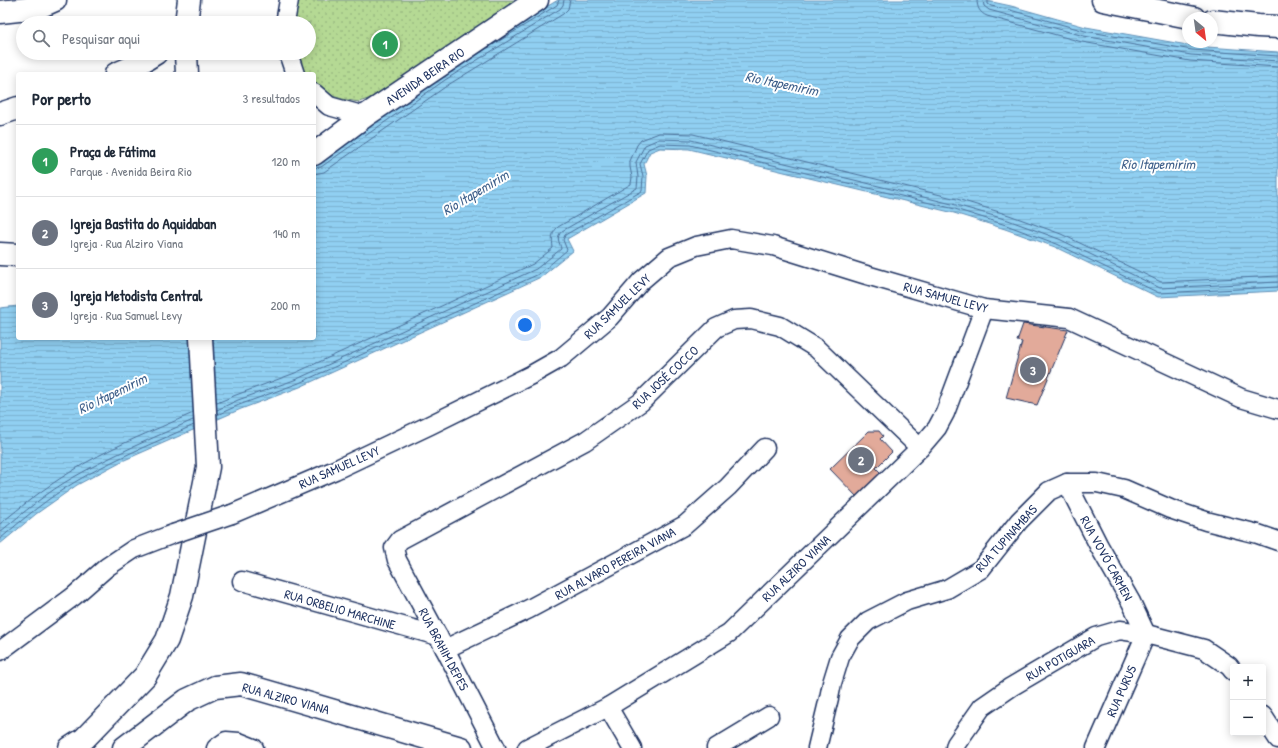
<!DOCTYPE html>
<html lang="pt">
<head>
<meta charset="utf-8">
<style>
	:root { --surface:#fff; --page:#f2f2f3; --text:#1f2937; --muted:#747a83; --line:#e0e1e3; --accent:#ea580c }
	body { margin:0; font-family:"Patrick Hand",sans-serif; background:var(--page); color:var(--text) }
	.controls { position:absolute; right:12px; bottom:12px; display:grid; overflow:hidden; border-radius:4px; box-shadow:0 2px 10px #0003 }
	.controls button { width:36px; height:36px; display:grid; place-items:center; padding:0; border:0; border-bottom:1px solid var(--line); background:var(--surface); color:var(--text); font:20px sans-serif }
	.compass { position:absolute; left:1182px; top:12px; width:36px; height:36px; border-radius:50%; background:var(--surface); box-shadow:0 2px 10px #0003; rotate:151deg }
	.you { position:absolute; left:525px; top:325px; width:14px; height:14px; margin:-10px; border:3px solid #fff; border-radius:50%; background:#1a73e8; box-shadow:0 0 0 6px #1a73e833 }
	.badge { display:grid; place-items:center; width:26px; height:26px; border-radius:50%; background:var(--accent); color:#fff; font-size:13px; font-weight:700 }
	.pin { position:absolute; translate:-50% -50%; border:2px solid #fff; box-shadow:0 1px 4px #0006 }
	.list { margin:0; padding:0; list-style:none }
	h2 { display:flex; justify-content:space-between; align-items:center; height:52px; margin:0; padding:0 16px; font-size:17px }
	h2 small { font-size:13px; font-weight:400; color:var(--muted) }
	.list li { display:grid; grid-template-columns:26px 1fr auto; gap:12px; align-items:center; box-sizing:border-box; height:72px; padding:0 16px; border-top:1px solid var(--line) }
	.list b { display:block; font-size:15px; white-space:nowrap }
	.list p { margin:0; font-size:13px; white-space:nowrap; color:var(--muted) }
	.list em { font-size:13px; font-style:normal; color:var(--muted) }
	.icon { flex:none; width:22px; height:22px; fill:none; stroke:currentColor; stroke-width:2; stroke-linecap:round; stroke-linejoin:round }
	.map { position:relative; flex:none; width:1278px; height:748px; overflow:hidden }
	.search { position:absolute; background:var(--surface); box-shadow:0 2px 10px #0003; left:16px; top:16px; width:300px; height:44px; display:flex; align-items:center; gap:10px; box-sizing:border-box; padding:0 14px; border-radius:22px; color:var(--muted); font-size:15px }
	.panel { position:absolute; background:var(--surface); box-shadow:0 2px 10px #0003; left:16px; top:72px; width:300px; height:268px; border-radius:4px }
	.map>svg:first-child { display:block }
	.park { fill:url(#park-dots); stroke:#688479 }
	.water { fill:url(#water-rules); stroke:#618fb6 }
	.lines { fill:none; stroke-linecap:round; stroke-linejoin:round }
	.shore { stroke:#4a6f99; stroke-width:1 }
	.building { fill:#e2aa9a; stroke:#1b2f5e }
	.minor-casing { stroke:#1b2f5e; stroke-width:21 }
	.major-casing { stroke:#1b2f5e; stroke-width:25 }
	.minor { stroke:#fff; stroke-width:18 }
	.major { stroke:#fff; stroke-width:22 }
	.minor-bridge-casing { stroke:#1b2f5e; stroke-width:21; stroke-linecap:butt }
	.minor-bridge { stroke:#fff; stroke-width:18 }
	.labels { text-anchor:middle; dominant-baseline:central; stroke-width:4; stroke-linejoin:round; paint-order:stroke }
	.street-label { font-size:13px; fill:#1b2f5e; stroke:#fff }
	.water-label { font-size:14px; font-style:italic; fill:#3e5f8a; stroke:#fff }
</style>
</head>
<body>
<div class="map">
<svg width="1278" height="748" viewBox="0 0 1278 748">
	<defs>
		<pattern id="park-dots" width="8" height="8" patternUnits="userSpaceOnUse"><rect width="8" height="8" fill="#b5d994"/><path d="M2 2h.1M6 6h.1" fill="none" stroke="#9bbb82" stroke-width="1.8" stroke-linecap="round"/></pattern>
		<pattern id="water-rules" width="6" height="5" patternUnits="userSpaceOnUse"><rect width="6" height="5" fill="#90cff1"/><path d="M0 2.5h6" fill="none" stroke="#7cb2d1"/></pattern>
	</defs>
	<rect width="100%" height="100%" fill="#fff"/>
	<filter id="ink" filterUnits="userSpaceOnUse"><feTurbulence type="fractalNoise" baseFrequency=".025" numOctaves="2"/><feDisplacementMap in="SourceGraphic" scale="8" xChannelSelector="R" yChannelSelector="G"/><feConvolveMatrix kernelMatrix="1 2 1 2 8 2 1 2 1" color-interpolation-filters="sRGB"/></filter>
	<g filter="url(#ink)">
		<polygon class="park" points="298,0 514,0 478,33 380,95 359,102 342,99 326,94 314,83 314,74 306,74 300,66 296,53 309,53 309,23 293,23"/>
		<polygon class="water" points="558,0 983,0 1011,6 1086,27 1193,46 1278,52 1278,291 1158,297 1055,247 1005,229 954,213 689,149 660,148 650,152 644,164 647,176 646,193 567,239 573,251 541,277 300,387 241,409 120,462 77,485 36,514 0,544 0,308 18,306 18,338 314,338 314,160 533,15"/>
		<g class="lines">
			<g class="shore">
				<path d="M977 0C977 8 980 13 987 16L1082 42 1190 61 1278 67"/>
				<polyline points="983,0 984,6 989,10 1084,36 1191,55 1278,61"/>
				<polyline points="988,0 988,4 991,6 1010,10 1085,31 1192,50 1278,56"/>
				<polyline points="488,48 557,5 559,0"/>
				<polyline points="314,168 321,167 445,80 560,9 563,5 564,0"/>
				<polyline points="314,174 324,172 448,85 563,14 568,9 570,0"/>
				<path d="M217 403 236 395 295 373 533 264 553 248C552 239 551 233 558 227L631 184 632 177 630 167V161L637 145 641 140 659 133 693 134 957 199 1009 215 1061 234 1161 282 1278 276"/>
				<path d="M217 410 238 400 297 379 536 269 561 249C560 242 555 238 562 231L637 188 638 177 636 162 645 145 659 139 691 140 956 205 1008 220 1059 239 1160 288 1278 282"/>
				<polyline points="217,415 239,405 299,383 539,274 567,250 563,240 565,235 642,191 643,176 640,164 648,149 660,144 690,145 955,209 1006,225 1057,244 1159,293 1278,287"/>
				<path d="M0 524C22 506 44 488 69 473 107 448 151 432 193 413"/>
				<path d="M0 532C23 513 47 492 74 477 112 455 153 438 193 420"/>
				<path d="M0 539C24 518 48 498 75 482 113 459 154 443 194 425"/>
			</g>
		</g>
		<g class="building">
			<polygon points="1023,324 1068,330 1037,405 1006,398 1022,342 1017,341"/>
			<polygon points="869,431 879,431 883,436 880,439 892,452 876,468 882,474 858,498 830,469"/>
		</g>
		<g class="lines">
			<defs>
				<g id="minor">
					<polyline points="285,23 289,0"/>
					<polyline points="288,53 295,74"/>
					<polyline points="314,93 329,106 365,116"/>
					<polyline points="1067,483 1099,546 1131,602 1146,634 1096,748"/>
					<polyline points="232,514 335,470 430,425 531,375 561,358 610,317 641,281 669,257 696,246 731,239 773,246 863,274 984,309 1069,318 1241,398 1278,409"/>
					<polyline points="242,581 438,636"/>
					<polyline points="445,649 529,609 626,557 685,525 728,487 765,448"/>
					<polyline points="0,651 74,596 107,567 134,549 173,534"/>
					<polyline points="608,707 632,748"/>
					<polyline points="1263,716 1278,739"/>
					<polyline points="216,748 226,741 239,742 254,748"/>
					<polyline points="496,748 445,649 397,560 394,548 400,540 585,441 641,402 716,328 734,320 751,319 780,326 816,348 920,448"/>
					<polyline points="527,748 608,707 729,633 920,448 937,428 945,413 984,309"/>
					<polyline points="716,748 769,716"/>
					<polyline points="817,748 829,698 832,683 840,657 850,639 868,621 907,601 947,589 981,569 1019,521 1049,491 1067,483 1097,483 1124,489 1170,509 1206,521 1258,534 1278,541"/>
					<polyline points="955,748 956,744 982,707 1011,687 1096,637 1120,630 1146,634 1204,649 1229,666 1233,671"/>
				</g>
				<g id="major">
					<polyline points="1103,0 1194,18"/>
					<polyline points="0,12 37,8 55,0"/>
					<polyline points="1212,21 1258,26 1278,27"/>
					<polyline points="186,23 189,0"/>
					<polyline points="186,53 187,74"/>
					<polyline points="116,74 135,66 156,53"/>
					<polyline points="0,114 18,108"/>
					<polyline points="314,154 365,116 537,0"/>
					<polyline points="0,254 18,255"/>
					<polyline points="70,748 84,739 145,676 167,640 182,596 208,467 201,338"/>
					<polyline points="124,748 187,700 215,687 241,684 461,748"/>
				</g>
			</defs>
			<use href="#minor" class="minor-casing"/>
			<use href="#major" class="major-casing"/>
			<use href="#minor" class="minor"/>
			<use href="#major" class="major"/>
			<defs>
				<polyline id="minor-bridge" points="173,534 232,514"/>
			</defs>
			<use href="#minor-bridge" class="minor-bridge-casing"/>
			<use href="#minor-bridge" class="minor-bridge"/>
		</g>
	</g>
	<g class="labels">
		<g class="street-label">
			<text transform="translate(425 76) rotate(-34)">AVENIDA BEIRA RIO</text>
			<text transform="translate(946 297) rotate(15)">RUA SAMUEL LEVY</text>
			<text transform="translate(617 306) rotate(-44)">RUA SAMUEL LEVY</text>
			<text transform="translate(665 377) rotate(-43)">RUA JOSÉ COCCO</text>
			<text transform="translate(339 467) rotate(-24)">RUA SAMUEL LEVY</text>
			<text transform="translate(1006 538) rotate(-48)">RUA TUPINAMBAS</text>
			<text transform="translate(1107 558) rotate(61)">RUA VOVÓ CARMEN</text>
			<text transform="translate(615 563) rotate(-29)">RUA ALVARO PEREIRA VIANA</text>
			<text transform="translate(796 568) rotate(-44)">RUA ALZIRO VIANA</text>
			<text transform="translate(340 609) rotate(16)">RUA ORBELIO MARCHINE</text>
			<text transform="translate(444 649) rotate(62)">RUA BRAHIM DEPES</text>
			<text transform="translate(1060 658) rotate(-30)">RUA POTIGUARA</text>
			<text transform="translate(1121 691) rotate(-66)">RUA PURUS</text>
			<text transform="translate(286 698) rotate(15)">RUA ALZIRO VIANA</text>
		</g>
		<g class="water-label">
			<text transform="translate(782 83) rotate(12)">Rio Itapemirim</text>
			<text x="1158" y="163">Rio Itapemirim</text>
			<text transform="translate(475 192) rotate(-31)">Rio Itapemirim</text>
			<text transform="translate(112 393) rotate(-26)">Rio Itapemirim</text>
		</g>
	</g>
</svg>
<div class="controls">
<button>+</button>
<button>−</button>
</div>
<svg class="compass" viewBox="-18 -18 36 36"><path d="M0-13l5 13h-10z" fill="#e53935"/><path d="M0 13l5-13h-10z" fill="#747a83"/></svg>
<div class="you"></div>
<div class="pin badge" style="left:385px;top:44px;background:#2e9e5b">1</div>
<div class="pin badge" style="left:861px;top:460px;background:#6b7280">2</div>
<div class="pin badge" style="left:1033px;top:370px;background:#6b7280">3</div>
<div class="search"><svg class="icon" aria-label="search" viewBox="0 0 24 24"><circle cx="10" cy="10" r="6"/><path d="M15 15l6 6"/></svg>Pesquisar aqui</div>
<section class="panel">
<h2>Por perto<small>3 resultados</small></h2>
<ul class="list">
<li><span class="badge" style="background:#2e9e5b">1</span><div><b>Praça de Fátima</b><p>Parque · Avenida Beira Rio</p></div><em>120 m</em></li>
<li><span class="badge" style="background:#6b7280">2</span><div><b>Igreja Bastita do Aquidaban</b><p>Igreja · Rua Alziro Viana</p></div><em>140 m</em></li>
<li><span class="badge" style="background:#6b7280">3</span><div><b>Igreja Metodista Central</b><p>Igreja · Rua Samuel Levy</p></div><em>200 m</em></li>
</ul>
</section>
</div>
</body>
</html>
